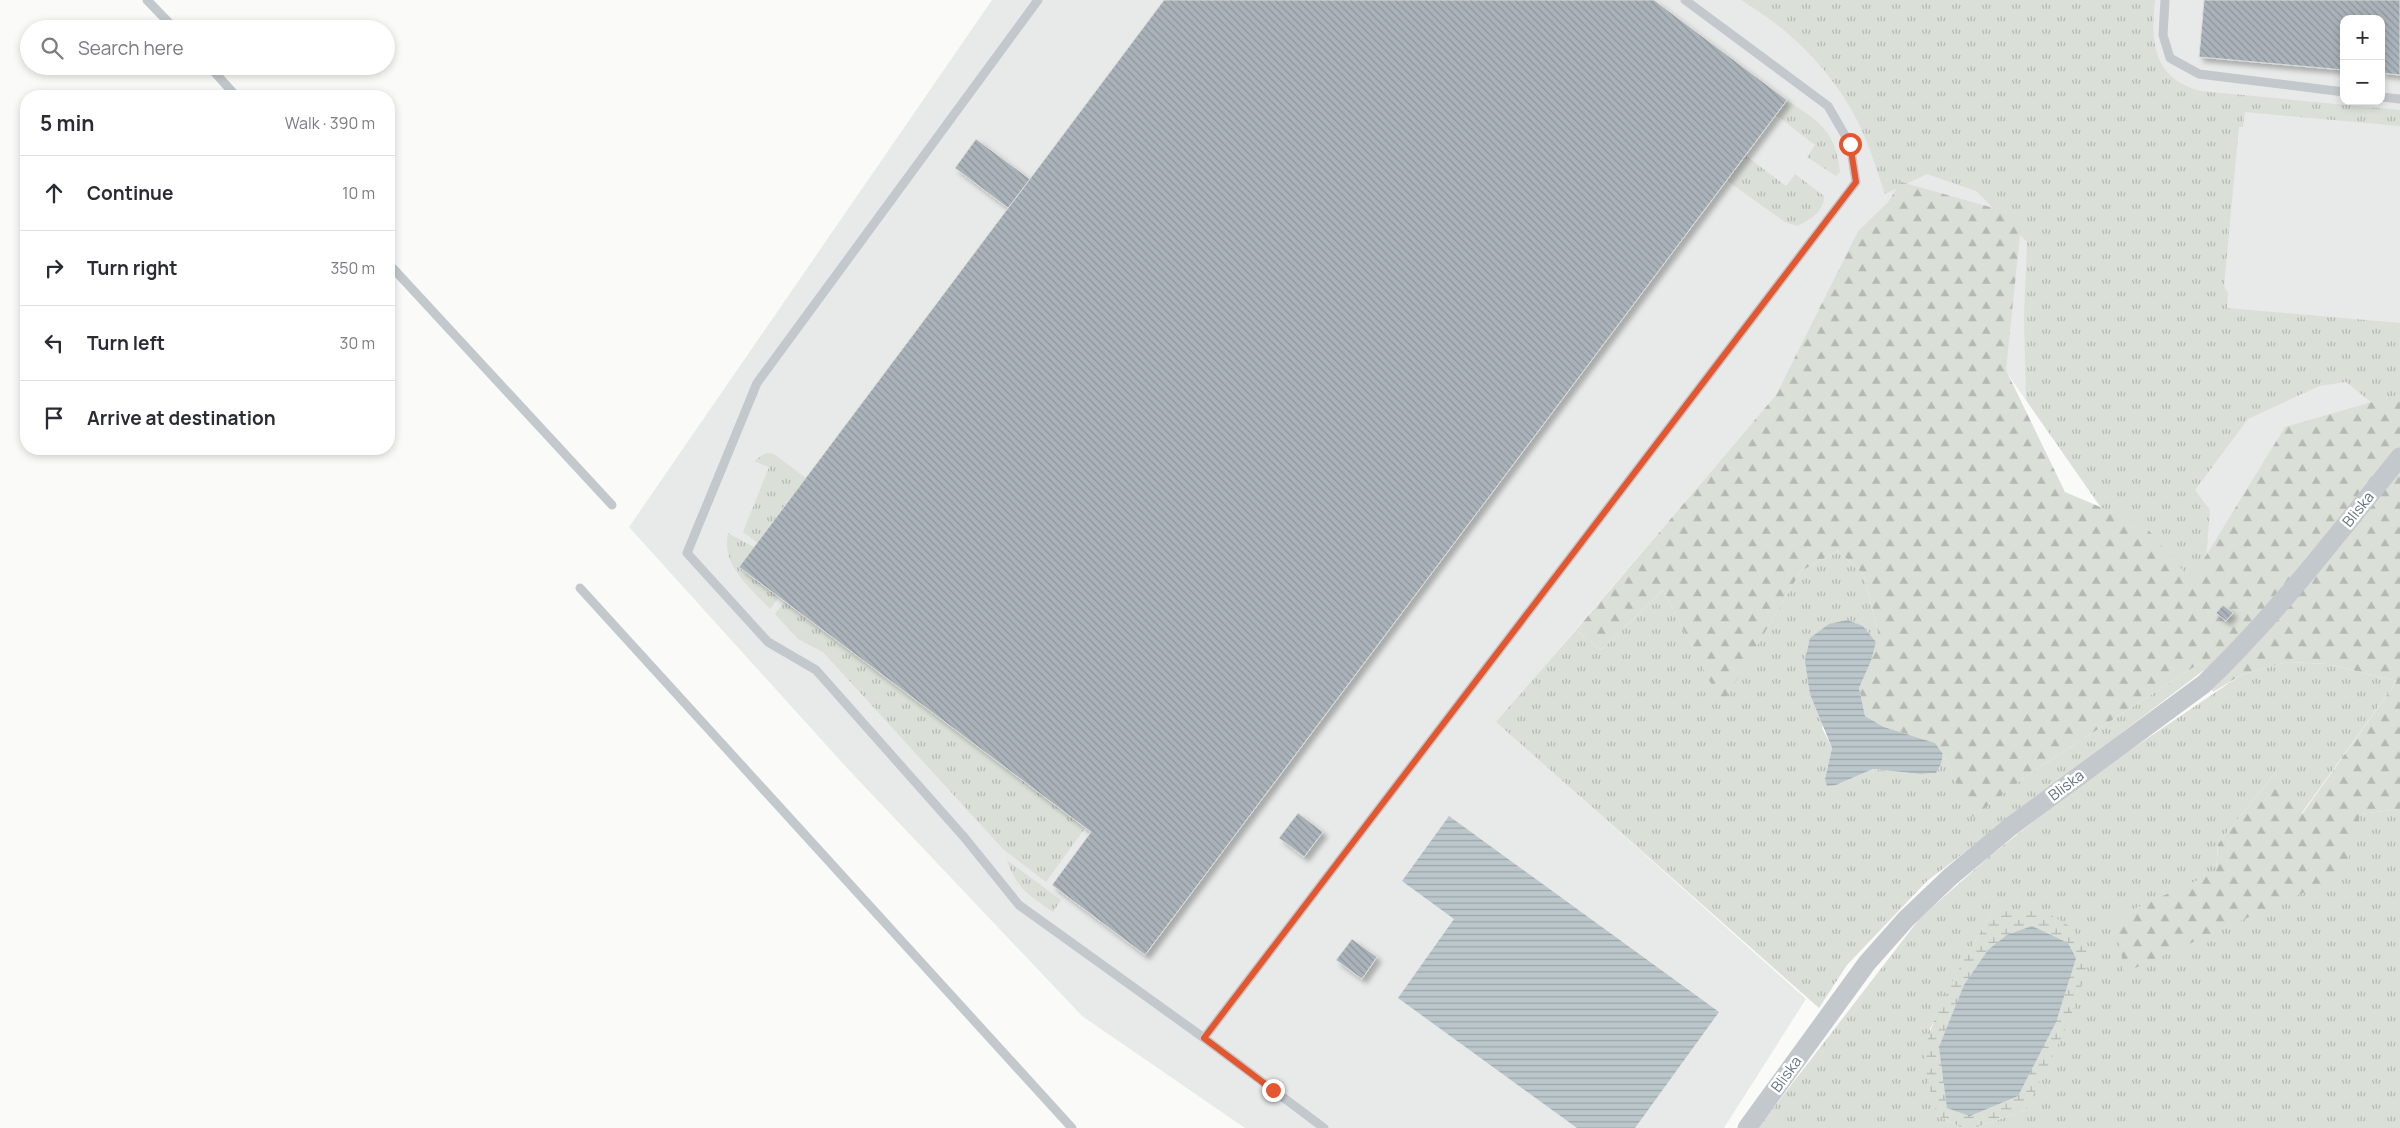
<!DOCTYPE html>
<html lang="en">
<head>
<meta charset="utf-8">
<style>
	:root { --surface:#fff; --page:#f2f2f3; --text:#2b2b33; --muted:#7c7c81; --line:#e1e1e2 }
	body { margin:0; font-family:Manrope,sans-serif; background:var(--page); color:var(--text) }
	.controls { position:absolute; right:15px; top:15px; display:grid; overflow:hidden; border-radius:10px; box-shadow:0 2px 8px #0003 }
	.controls button { width:45px; height:45px; display:grid; place-items:center; padding:0; border:0; border-bottom:1px solid var(--line); background:var(--surface); color:var(--text); font:25px sans-serif }
	.stop { position:absolute; width:15px; height:15px; margin:-11px; border:4px solid #e4572e; border-radius:50%; background:#fff }
	.stop.end { background:#e4572e; border-color:#fff; box-shadow:0 1px 5px #0008 }
	.list { margin:0; padding:0; list-style:none }
	h2 { display:flex; justify-content:space-between; align-items:center; height:65px; margin:0; padding:0 20px; font-size:21px }
	h2 small { font-size:16px; font-weight:400; color:var(--muted) }
	.list li { display:grid; grid-template-columns:32px 1fr auto; gap:15px; align-items:center; box-sizing:border-box; height:75px; padding:0 20px; border-top:1px solid var(--line) }
	.list b { display:block; font-size:19px; white-space:nowrap }
	.list em { font-size:16px; font-style:normal; color:var(--muted) }
	.icon { flex:none; width:28px; height:28px; fill:none; stroke:currentColor; stroke-width:2; stroke-linecap:round; stroke-linejoin:round }
	.map { position:relative; flex:none; width:2400px; height:1128px; overflow:hidden }
	.search { position:absolute; background:var(--surface); box-shadow:0 2px 8px #0003; left:20px; top:20px; width:375px; height:55px; display:flex; align-items:center; gap:12px; box-sizing:border-box; padding:0 18px; border-radius:28px; color:var(--muted); font-size:19px }
	.panel { position:absolute; background:var(--surface); box-shadow:0 2px 8px #0003; left:20px; top:90px; width:375px; height:365px; border-radius:20px }
	.map>svg:first-child { display:block }
	.built { fill:#e8e9e9; fill-rule:evenodd }
	.grass { fill:url(#grass-tufts) }
	.forest { fill:url(#forest-firs) }
	.wetland { fill:url(#wetland-marsh) }
	.water { fill:url(#water-rules) }
	.building { fill:url(#building-back-hatch); stroke:#dcdcda; filter:url(#shadow) }
	.lines { fill:none; stroke-linecap:round; stroke-linejoin:round }
	.service { stroke:#c3c8cc; stroke-width:9 }
	.minor { stroke:#c3c8cc; stroke-width:19 }
	.route { stroke:#e4572e; stroke-width:6 }
	.labels { text-anchor:middle; dominant-baseline:central; stroke-width:5; stroke-linejoin:round; paint-order:stroke }
	.street-label { font-size:15px; fill:#657683; stroke:#fff }
</style>
</head>
<body>
<div class="map">
<svg width="2400" height="1128" viewBox="0 0 2400 1128">
	<defs>
		<pattern id="grass-tufts" width="24" height="20" patternUnits="userSpaceOnUse" patternTransform="scale(1.25)"><rect width="24" height="20" fill="#dadfd7"/><path d="M3 7l-1-3M5 7V3M7 7l1-3M15 17l-1-3M17 17v-4M19 17l1-3" fill="none" stroke="#b4b9b4"/></pattern>
		<pattern id="forest-firs" width="22" height="20" patternUnits="userSpaceOnUse" patternTransform="scale(1.25)"><rect width="22" height="20" fill="#dadfd7"/><path d="M5 1l3.5 6h-7zM16 11l3.5 6h-7z" fill="#b4b9b4"/></pattern>
		<pattern id="wetland-marsh" width="20" height="14" patternUnits="userSpaceOnUse" patternTransform="scale(1.25)"><rect width="20" height="14" fill="#dadfd7"/><path d="M1 5h8M5 5V1M11 12h8M15 12V8" fill="none" stroke="#b4b9b4"/></pattern>
		<pattern id="water-rules" width="6" height="5" patternUnits="userSpaceOnUse" patternTransform="scale(1.25)"><rect width="6" height="5" fill="#bbc7cb"/><path d="M0 2.5h6" fill="none" stroke="#9ca6aa"/></pattern>
		<pattern id="building-back-hatch" width="6" height="6" patternUnits="userSpaceOnUse" patternTransform="scale(1.25)"><rect width="6" height="6" fill="#aab3b9"/><path d="M-1 5l2 2M0 0l6 6M5-1l2 2" fill="none" stroke="#8e969c"/></pattern>
		<filter id="shadow"><feDropShadow dx="4.5" dy="4.5" stdDeviation="2.5" flood-color="#0004"/></filter>
	</defs>
	<rect width="100%" height="100%" fill="#fafaf8"/>
	<path class="built" d="M992 0H2400V443L2165 600 1888 202 1858 231 1776 395 1497 722 1806 999 1724 1128H1245L1082 1016 847 768 629 527ZM2344 19H2381V101H2344Z"/>
	<g class="grass">
		<path d="M1741 0H2155C2151 43 2152 77 2200 91L2400 110V126L2245 112 2243 127H2239L2224 286 2228 293 2227 308 2400 323V413L2377 407 2346 382 2319 386 2248 419 2195 490 2210 510 2206 558 2220 576 2166 600 2026 400 2024 317 2027 242 1976 191 1927 174 1885 194C1877 171 1870 147 1860 126 1834 72 1791 30 1741 0Z"/>
		<path d="M1787 100C1820 123 1835 129 1840 172L1836 176 1807 157 1815 145 1776 115Z"/>
		<path d="M1745 155 1786 186 1795 174 1824 196C1824 212 1810 220 1797 226L1785 222 1726 180Z"/>
		<polygon points="766,453 774,454 806,478 758,543 743,532 769,467 754,461"/>
		<path d="M728 533 754 547 740 567 779 597 770 609C750 587 721 566 728 533Z"/>
		<polygon points="1838,551 1864,575 1878,632 1876,642 1863,626 1822,728 1832,748 1825,779 1836,785 1873,769 1920,774 1936,773 1941,764 1943,754 1973,816 2032,772 2200,663 2204,670 1927,881 1847,965 1819,1008 1496,722 1576,630 1601,650 1663,590 1722,704 1801,571"/>
		<polygon points="785,601 1085,828 1046,882 1003,849 823,652 798,639 775,614"/>
		<polygon points="2286,662 2328,664 2397,681 2301,814 2275,773 2218,844 2216,872 2360,814 2400,809 2400,1128 1974,1128 2026,1110 1991,915 1975,941 1930,1029 1937,1115 1962,1128 1758,1128 1920,918 1990,856 2086,780 2241,675"/>
		<path d="M1007 860 1061 900 1053 912C1030 896 1016 888 1007 860Z"/>
	</g>
	<polygon class="forest" points="1901,182 2022,216 2006,370 2065,492 2145,526 2191,580 2285,427 2400,394 2400,809 2360,814 2345,874 2124,973 2116,917 2216,872 2218,844 2275,773 2302,814 2397,681 2328,664 2286,662 2241,675 2213,692 2200,663 2032,772 1973,817 1943,754 1935,743 1884,727 1865,716 1859,688 1871,661 1878,632 1864,575 1838,551 1801,571 1722,705 1663,590 1601,650 1576,630 1776,395 1858,231 1888,202"/>
	<path class="wetland" d="M2014 909 2044 911 2068 925 2090 948C2082 1005 2051 1058 2026 1110L1974 1128H1962L1937 1115C1933 1098 1926 1079 1925 1062 1922 1027 1972 945 1991 915Z"/>
	<g class="water">
		<polygon points="1847,620 1863,626 1876,642 1871,661 1859,688 1865,716 1884,727 1935,743 1943,754 1941,764 1936,773 1920,774 1873,769 1836,785 1827,786 1825,779 1832,748 1810,694 1805,661 1810,638 1829,624"/>
		<polygon points="1449,816 1719,1012 1635,1128 1577,1128 1398,998 1454,919 1402,881"/>
		<polygon points="2032,926 2068,943 2076,958 2056,1022 2018,1096 1970,1116 1947,1108 1939,1047 1964,985 1988,950 2007,935"/>
	</g>
	<g class="building">
		<polygon points="1164,0 1654,0 1787,100 1145,955 1052,885 1091,832 739,567"/>
		<polygon points="2204,0 2400,0 2400,75 2381,73 2381,19 2344,19 2344,70 2199,57"/>
		<polygon points="976,139 1030,179 1008,208 955,168"/>
		<polygon points="2223,605 2233,613 2226,621 2216,613"/>
		<polygon points="1298,813 1323,832 1304,857 1279,838"/>
		<polygon points="1352,939 1377,957 1362,979 1336,960"/>
	</g>
	<g class="lines">
		<g class="service">
			<polyline points="147,0 175,29"/>
			<polyline points="1038,0 757,383 687,553 768,642 816,670 964,837 1019,905 1204,1038 1324,1128"/>
			<polyline points="2165,0 2163,35 2170,58 2199,74 2344,92"/>
			<polyline points="209,66 236,96"/>
			<polyline points="2381,97 2400,99"/>
			<polyline points="389,264 612,505"/>
			<polyline points="580,588 1072,1128"/>
			<polyline points="1204,1038 1856,182 1850,144 1828,106 1685,0"/>
		</g>
		<path class="minor" d="M1747 1128 1867 963 1906 919 1950 877 2010 827 2204 684C2276 615 2337 535 2400 457"/>
	</g>
	<g class="lines">
		<polyline class="route" points="1273,1090 1204,1038 1856,182 1850,144"/>
	</g>
	<g class="labels">
		<g class="street-label">
			<text transform="translate(2358 509) rotate(-51)">Bliska</text>
			<text transform="translate(2066 785) rotate(-37)">Bliska</text>
			<text transform="translate(1786 1074) rotate(-54)">Bliska</text>
		</g>
	</g>
</svg>
<div class="controls">
<button>+</button>
<button>−</button>
</div>
<div class="stop" style="left:1850px;top:144px"></div>
<div class="stop end" style="left:1273px;top:1090px"></div>
<div class="search"><svg class="icon" aria-label="search" viewBox="0 0 24 24"><circle cx="10" cy="10" r="6"/><path d="M15 15l6 6"/></svg>Search here</div>
<section class="panel">
<h2>5 min<small>Walk · 390 m</small></h2>
<ul class="list">
<li><svg class="icon" aria-label="ahead" viewBox="0 0 24 24"><path d="M12 20V5M6 11l6-6 6 6"/></svg><div><b>Continue</b></div><em>10 m</em></li>
<li><svg class="icon" aria-label="right" viewBox="0 0 24 24"><path d="M7 20v-9h11M14 6l5 5-5 5"/></svg><div><b>Turn right</b></div><em>350 m</em></li>
<li><svg class="icon" aria-label="left" viewBox="0 0 24 24"><path d="M17 20v-9H6M10 6l-5 5 5 5"/></svg><div><b>Turn left</b></div><em>30 m</em></li>
<li><svg class="icon" aria-label="arrive" viewBox="0 0 24 24"><path d="M6 21V4h12l-3 4 3 4H6"/></svg><div><b>Arrive at destination</b></div></li>
</ul>
</section>
</div>
</body>
</html>
